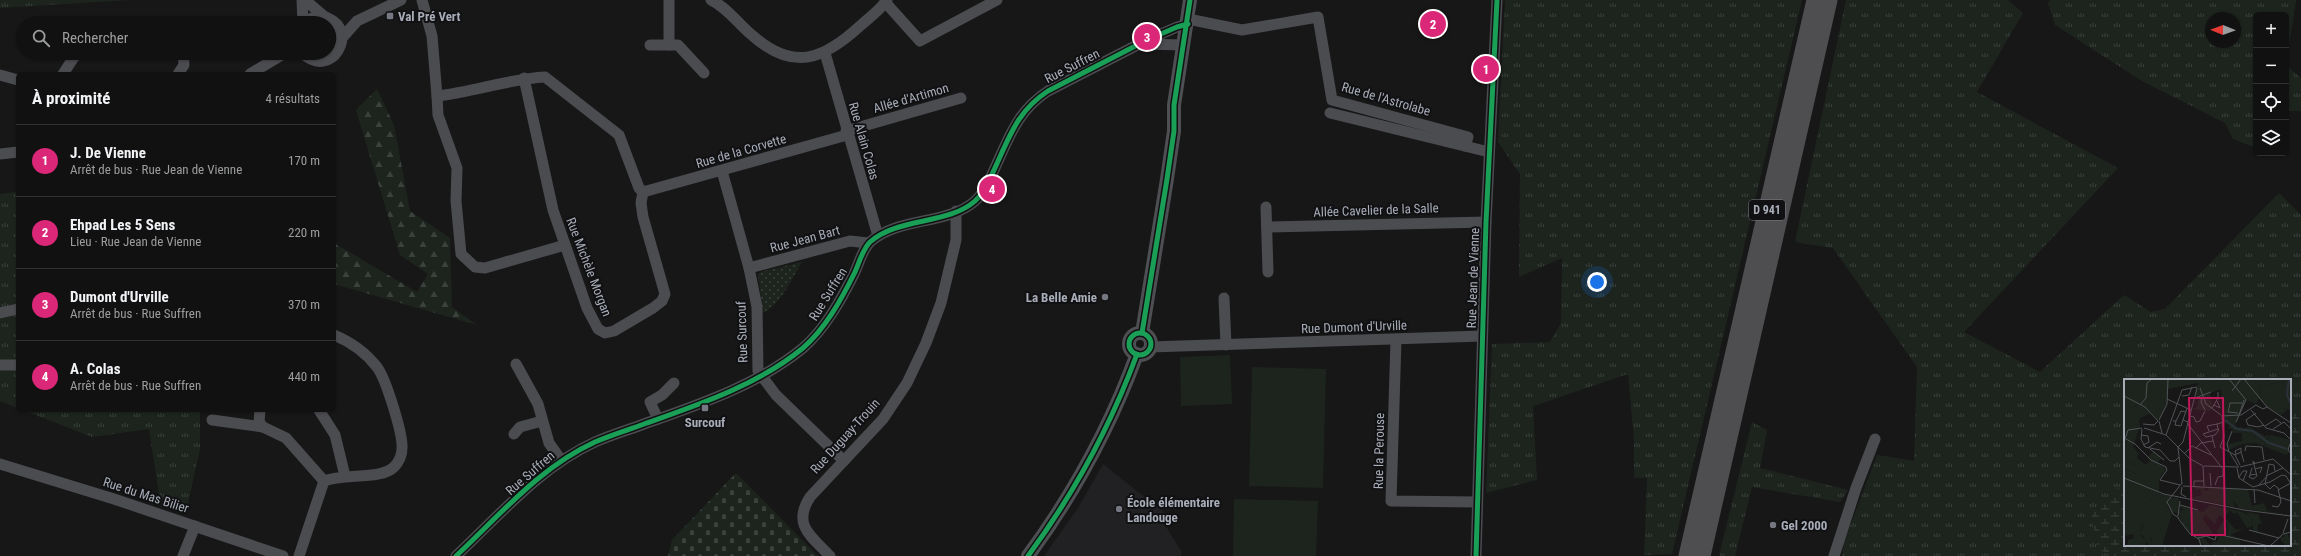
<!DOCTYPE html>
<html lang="fr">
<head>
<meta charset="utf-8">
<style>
	:root { --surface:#111; --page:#1e1f1f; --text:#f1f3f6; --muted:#9c9d9f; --line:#303131; --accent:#db2777 }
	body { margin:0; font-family:"Roboto Condensed",sans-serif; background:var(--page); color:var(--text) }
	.controls { position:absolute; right:12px; top:12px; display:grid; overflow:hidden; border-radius:6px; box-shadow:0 1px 3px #0004 }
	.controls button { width:36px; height:36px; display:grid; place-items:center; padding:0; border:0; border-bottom:1px solid var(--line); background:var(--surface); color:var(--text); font:20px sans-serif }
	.compass { position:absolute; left:2205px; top:12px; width:36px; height:36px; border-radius:50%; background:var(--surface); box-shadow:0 1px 3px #0004; rotate:271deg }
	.you { position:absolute; left:1597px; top:282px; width:14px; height:14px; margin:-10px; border:3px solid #fff; border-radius:50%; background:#1a73e8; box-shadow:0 0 0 6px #1a73e833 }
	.badge { display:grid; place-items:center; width:26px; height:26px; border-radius:50%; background:var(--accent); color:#fff; font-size:13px; font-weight:700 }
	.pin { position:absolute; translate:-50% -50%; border:2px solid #fff; box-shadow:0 1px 4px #0006 }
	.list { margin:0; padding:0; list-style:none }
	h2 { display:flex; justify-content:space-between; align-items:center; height:52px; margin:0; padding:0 16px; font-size:17px }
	h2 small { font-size:13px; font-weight:400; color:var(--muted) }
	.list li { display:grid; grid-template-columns:26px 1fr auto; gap:12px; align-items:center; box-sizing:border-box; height:72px; padding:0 16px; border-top:1px solid var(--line) }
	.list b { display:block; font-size:15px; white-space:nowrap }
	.list p { margin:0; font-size:13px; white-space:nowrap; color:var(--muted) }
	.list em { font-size:13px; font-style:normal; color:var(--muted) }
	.icon { flex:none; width:22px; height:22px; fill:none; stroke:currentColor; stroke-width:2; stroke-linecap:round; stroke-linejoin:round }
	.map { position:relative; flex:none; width:2301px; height:556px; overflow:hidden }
	.search { position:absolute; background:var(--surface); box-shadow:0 1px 3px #0004; left:16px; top:16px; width:320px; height:44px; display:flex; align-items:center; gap:10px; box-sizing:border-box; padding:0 14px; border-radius:22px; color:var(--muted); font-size:15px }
	.panel { position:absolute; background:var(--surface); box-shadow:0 1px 3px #0004; left:16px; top:72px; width:320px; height:340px; border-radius:6px }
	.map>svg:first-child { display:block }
	.built { fill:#212123 }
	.grass { fill:url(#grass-tufts); fill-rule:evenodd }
	.forest { fill:url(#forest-firs) }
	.wetland { fill:url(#wetland-marsh) }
	.cemetery { fill:url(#cemetery-stones) }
	.park { fill:url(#park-dots) }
	.garden { fill:#1d241e }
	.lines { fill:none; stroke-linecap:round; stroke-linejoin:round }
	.minor { stroke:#4b4c50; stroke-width:11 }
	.major { stroke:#4d4f52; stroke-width:14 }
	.highway { stroke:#4e4e51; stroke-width:17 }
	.cycleway-casing { stroke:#111113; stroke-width:8 }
	.cycleway { stroke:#1a9f57; stroke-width:5 }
	.poi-dot { fill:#757880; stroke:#111113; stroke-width:1.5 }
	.labels { text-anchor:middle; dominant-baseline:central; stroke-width:4; stroke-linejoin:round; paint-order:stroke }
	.shield { fill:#111113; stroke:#7b7e86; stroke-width:1 }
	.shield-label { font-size:12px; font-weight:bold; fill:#a8adb8 }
	.poi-label { font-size:13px; font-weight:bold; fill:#a8adb8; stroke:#111113; text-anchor:start }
	.street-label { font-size:13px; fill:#a8adb8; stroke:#111113 }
	.inset-river { fill:none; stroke:#2a3239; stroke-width:2 }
	.inset-road { fill:none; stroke:#515357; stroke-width:1 }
	.view { fill:#c2185b; fill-opacity:0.15; stroke:#c2185b; stroke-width:2 }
	.inset-edge { fill:none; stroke:#a8adb8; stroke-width:2 }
</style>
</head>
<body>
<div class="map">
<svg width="2301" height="556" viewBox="0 0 2301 556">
	<defs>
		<pattern id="grass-tufts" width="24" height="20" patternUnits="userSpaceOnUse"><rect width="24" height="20" fill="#1d241e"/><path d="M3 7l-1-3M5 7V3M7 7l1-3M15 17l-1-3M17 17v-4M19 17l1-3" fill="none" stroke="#3b413d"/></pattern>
		<pattern id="forest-firs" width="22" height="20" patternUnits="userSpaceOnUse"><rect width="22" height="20" fill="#1d241e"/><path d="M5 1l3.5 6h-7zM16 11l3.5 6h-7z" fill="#3b413d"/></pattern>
		<pattern id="wetland-marsh" width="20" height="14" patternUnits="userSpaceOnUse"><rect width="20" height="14" fill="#1d241e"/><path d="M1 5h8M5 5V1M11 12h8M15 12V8" fill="none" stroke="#3b413d"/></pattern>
		<pattern id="cemetery-stones" width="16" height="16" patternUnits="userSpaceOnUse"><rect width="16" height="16" fill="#1d241e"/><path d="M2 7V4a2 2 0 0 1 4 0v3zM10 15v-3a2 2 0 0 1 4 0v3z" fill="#3b413d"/></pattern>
		<pattern id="park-dots" width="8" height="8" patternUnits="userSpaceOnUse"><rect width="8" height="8" fill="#1d241e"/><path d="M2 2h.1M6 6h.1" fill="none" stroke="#3b413d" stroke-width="1.8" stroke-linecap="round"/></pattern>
	</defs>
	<rect width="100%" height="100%" fill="#171717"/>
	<polygon class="built" points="1103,464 1166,514 1162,520 1181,551 1181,556 1044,556 1078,508"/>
	<g class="grass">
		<polygon points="0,0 129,0 0,8"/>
		<polygon points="1505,0 1802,0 1672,554 1644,555 1647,478 1634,478 1634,440 1628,374 1533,406 1537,480 1486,493 1492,344 1550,342 1561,323 1562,258 1519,277 1520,174 1498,142"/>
		<polygon points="1846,0 2008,0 2023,13 1977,92 2118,168 1964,332 2040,372 2124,295 2151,312 2165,309 2279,193 2301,215 2301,407 2290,415 2290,380 2125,380 2125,482 2091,513 2098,549 2113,556 1842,556 1844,542 1877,455 1914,461 1917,367 1833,248 1795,242"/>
		<path d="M2051 0H2296L2286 65 2301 78V111H2286V15H2256V148L2233 139 2225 123 2142 81 2055 25 2048 3ZM2211 18H2235V42H2211Z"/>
		<polygon points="18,192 18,408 0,401 0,194"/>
		<polygon points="23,410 200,410 200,449 186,512 161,507 149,429 92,437"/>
		<polygon points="1752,422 1767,430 1760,468 1848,490 1840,502 1752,487 1735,556 1719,556"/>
	</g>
	<polygon class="forest" points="377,89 394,125 410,211 450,238 452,307 477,325 334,284 334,243 417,292 428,274 400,255 356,110"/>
	<polygon class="wetland" points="2301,407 2301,556 2113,556 2098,549 2091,512 2125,482 2125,545 2290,545 2290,415"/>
	<polygon class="cemetery" points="736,473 818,556 668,556 672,540"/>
	<path class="park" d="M802 262C791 280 782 303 763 313L758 274 763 271Z"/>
	<g class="garden">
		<polygon points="1230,355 1232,404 1181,406 1180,357"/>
		<polygon points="1252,367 1326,369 1323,488 1249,486"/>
		<polygon points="1234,499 1318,501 1316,556 1233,556"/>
	</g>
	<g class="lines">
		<g class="minor">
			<polyline points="302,0 303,23"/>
			<polyline points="305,0 325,17"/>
			<path d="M422 0 432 36 437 96C474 92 508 79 545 77L619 135 639 188 643 192"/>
			<polyline points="669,0 669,45"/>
			<path d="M711 0C728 8 739 25 753 36 794 72 824 59 860 26 869 18 880 10 887 0"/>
			<polyline points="885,2 920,41 997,0"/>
			<polyline points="1188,19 1242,30 1318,17 1332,100 1468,137 1465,146"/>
			<polyline points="342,38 357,21 401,0"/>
			<polyline points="1144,44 1184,45"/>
			<polyline points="650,45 678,45 704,73"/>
			<path d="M302 53C332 81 359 31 328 18 319 15 311 17 304 23"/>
			<polyline points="825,53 878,236"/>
			<polyline points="63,74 74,57 80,53"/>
			<polyline points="178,74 184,65 183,53"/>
			<polyline points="250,74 285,53"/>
			<polyline points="0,75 18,80"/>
			<polyline points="524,78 553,210 587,308 598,329 605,333 614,331 653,308 662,301 665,294 643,217 641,203 643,192"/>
			<polyline points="437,96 438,115 457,168 456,201 461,254 475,267 485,268 565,245"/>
			<polyline points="1330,113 1489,152"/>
			<polyline points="846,131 961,98"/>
			<polyline points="0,154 18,152"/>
			<polyline points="722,171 749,268 757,307 758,371 776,395 844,461"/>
			<polyline points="643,192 847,135"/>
			<polyline points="1266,207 1268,272"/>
			<polyline points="1267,227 1486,222"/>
			<polyline points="749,268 850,241 868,243"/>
			<polyline points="1224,298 1226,345"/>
			<polyline points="0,313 18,309"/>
			<polyline points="1396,340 1391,501 1477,502"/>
			<polyline points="1150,347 1482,336"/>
			<polyline points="516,364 538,404 549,443 561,460"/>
			<polyline points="0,365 18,365"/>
			<polyline points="260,410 259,422 263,427 286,438 324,481"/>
			<polyline points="319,410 335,435 345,476"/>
			<polyline points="658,419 650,402 662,395 674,383"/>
			<polyline points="212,420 263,427"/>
			<polyline points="514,434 520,427 542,421"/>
			<polyline points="0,464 114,499 283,556"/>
			<polyline points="183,556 195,526"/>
			<path d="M299 556 324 481C344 473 381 480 394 467 399 462 402 455 402 448 403 434 386 379 377 367 366 353 351 342 334 335"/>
			<path d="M456 556C500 515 540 467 595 442 611 435 628 430 644 424 698 405 758 385 803 348 825 329 841 300 854 274 859 264 862 250 870 242 898 217 948 225 975 201 984 193 989 181 994 170 1009 138 1017 111 1048 91L1147 40 1177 27 1188 24"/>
			<path d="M830 556C811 536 792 525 810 497L883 419 907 383 926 343 941 303 956 240V211"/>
			<polyline points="1476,556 1486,222 1497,0"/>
			<polyline points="1834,556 1856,488 1875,439"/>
		</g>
		<g class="major">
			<polyline points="1142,333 1167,179 1174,131 1174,105 1190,0"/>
			<circle cx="1140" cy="344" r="11"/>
			<path d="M1028 556C1073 495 1111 425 1137 354"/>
		</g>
		<g class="highway">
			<polyline points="1687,556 1815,0"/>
			<polyline points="1702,556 1829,0"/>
		</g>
		<defs>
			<g id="cycleway">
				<polyline points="1142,333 1167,179 1174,131 1174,105 1190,0"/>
				<circle cx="1140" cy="344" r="11"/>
				<path d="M456 556C500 515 540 467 595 442 611 435 628 430 644 424 698 405 758 385 803 348 825 329 841 300 854 274 859 264 862 250 870 242 898 217 948 225 975 201 984 193 989 181 994 170 1009 138 1017 111 1048 91L1147 40 1177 27 1188 24"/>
				<path d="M1028 556C1073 495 1111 425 1137 354"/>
				<polyline points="1476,556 1486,222 1497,0"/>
			</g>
		</defs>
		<use href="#cycleway" class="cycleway-casing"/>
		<use href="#cycleway" class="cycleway"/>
	</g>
	<g class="poi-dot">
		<rect x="386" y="12" width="8" height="8" rx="2"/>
		<circle cx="1105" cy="297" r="4"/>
		<rect x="701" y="404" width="8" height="8" rx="2"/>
		<circle cx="1119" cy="509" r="4"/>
		<circle cx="1773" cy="525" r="4"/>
	</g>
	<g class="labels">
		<rect class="shield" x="1749" y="200" width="36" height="20" rx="3"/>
		<g class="shield-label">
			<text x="1767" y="210">D 941</text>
		</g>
		<g class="poi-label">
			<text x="398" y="16">Val Pré Vert</text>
			<text x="1097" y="297" text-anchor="end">La Belle Amie</text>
			<text x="705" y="422" text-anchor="middle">Surcouf</text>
			<text x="1127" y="502">École élémentaire<tspan x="1127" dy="15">Landouge</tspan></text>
			<text x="1781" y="525">Gel 2000</text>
		</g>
		<g class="street-label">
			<text transform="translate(1072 66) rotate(-27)">Rue Suffren</text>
			<text transform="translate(911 98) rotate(-16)">Allée d'Artimon</text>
			<text transform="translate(1386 99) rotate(16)">Rue de l'Astrolabe</text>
			<text transform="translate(864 141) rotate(74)">Rue Alain Colas</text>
			<text transform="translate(741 151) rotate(-16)">Rue de la Corvette</text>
			<text transform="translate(1376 210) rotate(-2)">Allée Cavelier de la Salle</text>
			<text transform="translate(805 239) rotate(-15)">Rue Jean Bart</text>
			<text transform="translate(589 267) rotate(69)">Rue Michèle Morgan</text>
			<text transform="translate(1473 278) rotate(-88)">Rue Jean de Vienne</text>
			<text transform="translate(828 294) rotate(-58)">Rue Suffren</text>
			<text transform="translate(1354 327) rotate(-2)">Rue Dumont d'Urville</text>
			<text transform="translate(742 332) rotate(-92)">Rue Surcouf</text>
			<text transform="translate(845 436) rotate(-48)">Rue Duguay-Trouin</text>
			<text transform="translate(1379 451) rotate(-89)">Rue la Perouse</text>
			<text transform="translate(530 473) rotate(-41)">Rue Suffren</text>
			<text transform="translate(146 495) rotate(18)">Rue du Mas Bilier</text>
		</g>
	</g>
	<g transform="translate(2124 379)">
		<rect width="167" height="167" fill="#171717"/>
		<path d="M0 0H150L134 5 137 18V6L160 3V21L157 24V28L163 31 157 36 143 28 135 19 132 25 122 21 111 47 120 49 122 54 138 62 143 61 147 56 166 61 164 74 162 76 132 64 118 65 105 71 103 65 118 62V54H109V51L104 49 106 46 100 44 97 10 86 14 89 30 84 32 68 30 73 28 75 18 71 19 74 4 44 10 42 25 37 37 34 24 25 21 8 25 27 34 15 40 16 47 9 68 15 75 13 79 22 86 27 80 24 78 29 73 37 79 33 84 42 90 35 101V115L16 129 6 143 11 152V145L17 146 15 151 17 153 19 147 15 137 19 130 40 115 46 117 43 127 48 135 38 167H31L27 158 19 156H16L22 162 21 167H3L4 161 10 159 9 155 0 157V89L12 95 13 86 0 82 1 64 5 61 1 54 4 50 0 40ZM71 108H80L81 112H85L84 109 124 110 128 127 140 124 143 132 165 136 115 129 109 121 111 128 67 119 78 116 76 110 72 111ZM46 119H54L55 122 54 134 48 133 44 124ZM86 126 116 132 110 135 106 131 100 139 95 136 91 145 81 136 79 140 89 154 85 158H78L67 147 63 151 57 144 59 142 56 141 55 132 59 131 56 127 79 133ZM121 133 134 135 138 144 134 145V154L129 152V140ZM101 140 104 156H96L116 161V167H87L88 163 94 162V153H92ZM163 154 167 162V167H162L155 159 157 157 160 159V155Z" fill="#1d241e"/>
		<path d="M150 0H167V32L157 28 155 22 160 21 157 14 160 3 137 6 136 19 132 12 135 11 134 5ZM24 17 25 21 34 22 37 37 34 41 25 32 19 35 12 26 3 27V18L10 24 14 20 19 23ZM0 40 2 45 13 44V50H4L1 54 5 57V61L2 62 0 72ZM125 48 141 57 147 56 141 62H138L122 54 120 49ZM0 82 13 86 15 96 0 89ZM35 115H40L22 129 27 132 24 135 19 131 15 137 19 140 17 153 23 156 26 154 27 161 32 162 31 167H24L23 162 21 167 22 162 15 151 17 146H11V153L5 148 8 147 4 141 6 134 15 129 12 124 20 126ZM101 139 112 151 120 150 106 156 118 160 104 158V149Z" fill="#1d241e"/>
		<path d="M116 132 128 138 129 147 123 149 113 133ZM68 144 75 146 76 154 87 167H81L63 151Z" fill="#1d241e"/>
		<path d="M111 8 120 19 111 23 107 22 103 15Z" fill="#1d241e"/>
		<path class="inset-river" d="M165 0 163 16 167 25M101 41 113 50 129 52 145 64 163 70"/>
		<path class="inset-road" d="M105 0 122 21 112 43M120 0 143 28 167 44M76 9 82 25 97 36M108 12 117 0M0 17 21 28 34 42M58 17 65 16 68 8M78 18 77 23 81 31M71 19 87 13M43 20 67 31M16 26 22 19 23 4 28 0M90 26 96 29 93 22M88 29 94 19V13M105 29 106 24H118M105 29 104 33 114 34M127 31 142 49 160 54 167 61M132 34 122 41 124 46 134 48 140 46M115 36 120 21M65 37 70 38 72 43 76 42 81 32M97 37 117 36 132 26 139 30 143 28M98 38 100 58 96 68 111 76 116 86M35 41 43 25 44 0M59 41 63 29M35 42 38 54M49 42H52L57 32 62 33M52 42 51 46 57 47 59 41 64 43M63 44 98 89M19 45 30 46 34 42M141 47 152 40 157 44M20 49 42 56 65 79 79 87M18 50 17 60 21 68 36 71 46 82H51L55 78M94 50 79 55 82 58 91 56 95 51 94 50 93 45 100 43M149 50 160 43 167 50M85 52 83 47 93 45M17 56 24 57 25 63 19 66M42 56 58 11 73 8M88 57 91 69M2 60 11 65 27 81 42 88 43 91 36 101 56 106M167 62 164 71 167 75M0 63 4 51 18 49M54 68 59 63 73 9M54 68 58 105M24 69 33 63 37 65M72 69 77 64 89 62M26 70 40 81M121 72 122 67 138 68 140 81M105 73 103 65 108 52M61 74 68 67 87 76M106 74 114 87M112 75 111 72 117 69V73M111 76 117 73 120 83M79 87 80 107M80 87 115 88M116 88 149 80 167 96M113 89 115 99 129 108 146 103 158 96 162 97 167 105M128 89 126 96 133 95M131 90 138 88 136 94M86 94 87 107M126 96 125 98 129 100 133 97 129 82 131 84M115 98 119 92H123L119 102M0 99 40 115 120 131 167 137M91 106 94 98 99 97V89M150 106 146 110 141 105 145 85 150 86 151 92M59 107 134 111 167 122M70 107V102H80M134 107 144 96 159 89M58 108 57 115 62 118M130 110 131 124M154 111 167 104M56 126 74 131M148 127 154 128 157 123 154 109 150 106M54 137 56 122M54 139 66 155 75 160 77 167M55 139 49 135 43 123 58 104M125 151 155 159M159 154 164 140M74 159 82 157 91 161 92 157 97 156 145 167M146 167 159 155 167 153"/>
		<path class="view" d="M65 19H99L101 156H68Z"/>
		<rect width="167" height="167" class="inset-edge"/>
	</g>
</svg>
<div class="controls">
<button>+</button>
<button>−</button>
<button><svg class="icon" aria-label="locate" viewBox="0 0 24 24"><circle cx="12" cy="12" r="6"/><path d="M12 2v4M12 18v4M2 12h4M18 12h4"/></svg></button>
<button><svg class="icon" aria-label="layers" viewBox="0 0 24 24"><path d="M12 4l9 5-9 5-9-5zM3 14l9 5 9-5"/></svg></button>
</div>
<svg class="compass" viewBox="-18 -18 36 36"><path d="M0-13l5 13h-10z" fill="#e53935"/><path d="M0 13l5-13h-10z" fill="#9c9d9f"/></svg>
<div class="you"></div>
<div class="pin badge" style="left:1486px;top:69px">1</div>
<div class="pin badge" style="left:1433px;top:24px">2</div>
<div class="pin badge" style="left:1147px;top:37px">3</div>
<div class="pin badge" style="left:992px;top:189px">4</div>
<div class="search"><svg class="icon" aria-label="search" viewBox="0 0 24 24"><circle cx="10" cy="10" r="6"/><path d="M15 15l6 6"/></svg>Rechercher</div>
<section class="panel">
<h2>À proximité<small>4 résultats</small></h2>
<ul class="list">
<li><span class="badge">1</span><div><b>J. De Vienne</b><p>Arrêt de bus · Rue Jean de Vienne</p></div><em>170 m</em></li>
<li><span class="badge">2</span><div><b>Ehpad Les 5 Sens</b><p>Lieu · Rue Jean de Vienne</p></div><em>220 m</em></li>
<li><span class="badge">3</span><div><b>Dumont d'Urville</b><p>Arrêt de bus · Rue Suffren</p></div><em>370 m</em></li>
<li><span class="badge">4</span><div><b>A. Colas</b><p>Arrêt de bus · Rue Suffren</p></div><em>440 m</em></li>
</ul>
</section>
</div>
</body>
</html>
